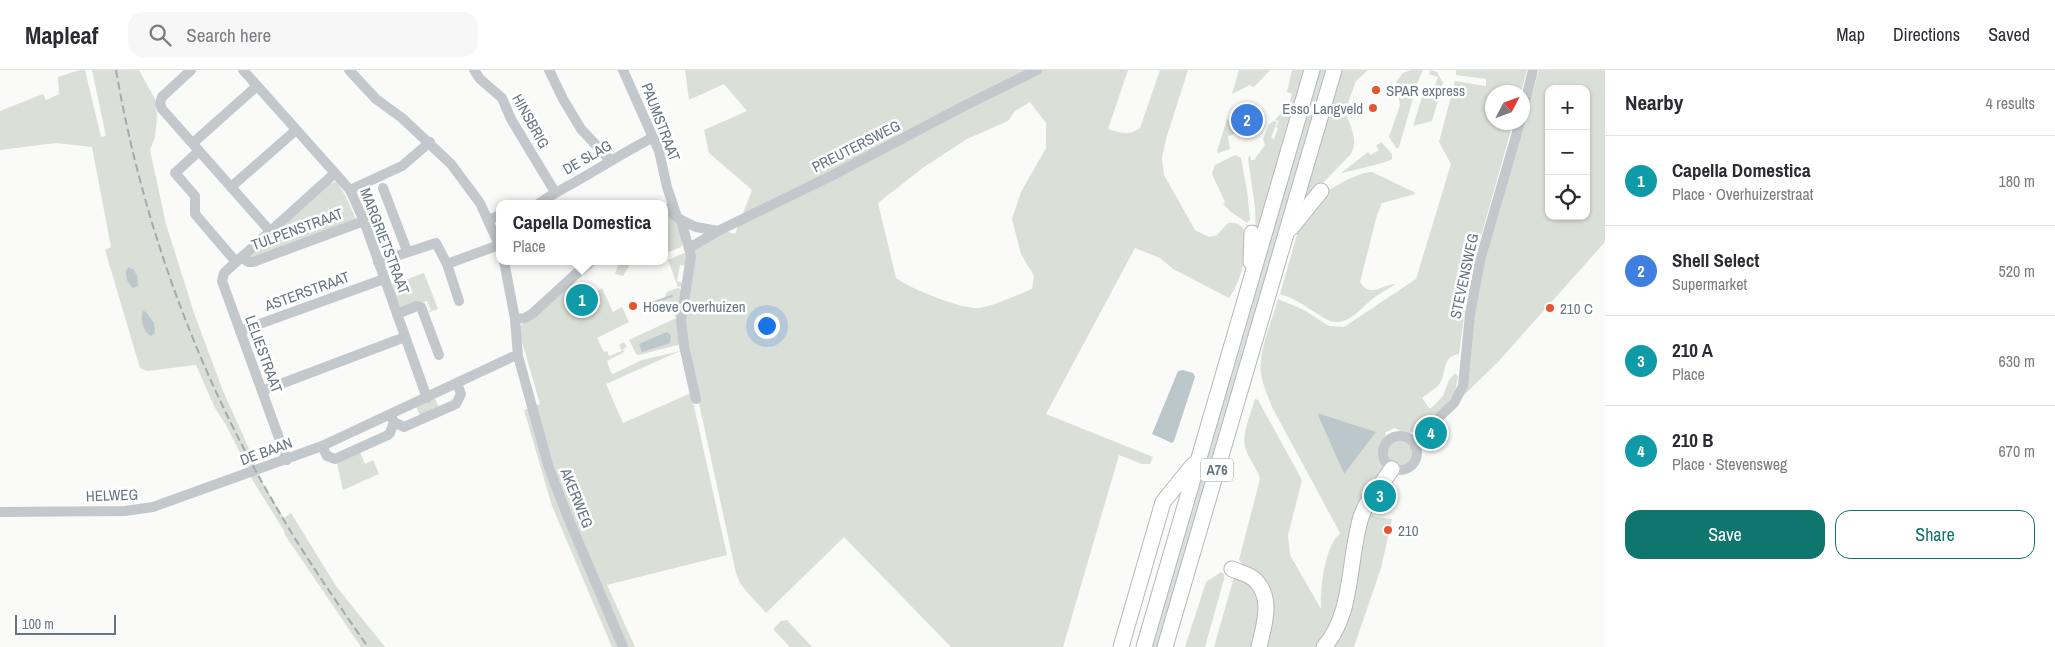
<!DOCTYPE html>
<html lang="en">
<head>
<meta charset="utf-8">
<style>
	:root { --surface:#fff; --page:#f7f7f7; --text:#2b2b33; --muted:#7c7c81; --line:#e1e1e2; --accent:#0f766e }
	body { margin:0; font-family:"Archivo Narrow",sans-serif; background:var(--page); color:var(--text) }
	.controls { position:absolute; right:15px; top:15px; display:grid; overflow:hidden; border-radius:10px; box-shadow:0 1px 4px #0004 }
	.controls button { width:45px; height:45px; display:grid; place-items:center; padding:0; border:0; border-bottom:1px solid var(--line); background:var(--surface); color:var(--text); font:25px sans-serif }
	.compass { position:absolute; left:1485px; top:15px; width:45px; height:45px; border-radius:50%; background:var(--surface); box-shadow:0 1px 4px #0004; rotate:49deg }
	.scale { position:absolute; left:15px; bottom:12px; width:101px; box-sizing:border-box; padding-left:5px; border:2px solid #657683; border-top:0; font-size:14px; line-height:18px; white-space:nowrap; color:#657683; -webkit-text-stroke:4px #fff; paint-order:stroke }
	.you { position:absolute; left:766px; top:255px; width:18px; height:18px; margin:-12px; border:4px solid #fff; border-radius:50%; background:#1a73e8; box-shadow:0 0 0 8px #1a73e833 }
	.badge { display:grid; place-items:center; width:32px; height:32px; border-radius:50%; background:var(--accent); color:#fff; font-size:16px; font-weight:700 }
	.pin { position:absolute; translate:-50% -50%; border:2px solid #fff; box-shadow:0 1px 5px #0006 }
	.popup { position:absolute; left:496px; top:130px; width:172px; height:65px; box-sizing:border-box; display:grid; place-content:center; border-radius:10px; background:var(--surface); filter:drop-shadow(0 1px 4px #0005); font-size:16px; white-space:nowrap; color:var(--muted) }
	.popup b { font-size:19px; color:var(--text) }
	.popup::after { content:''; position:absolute; left:50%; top:100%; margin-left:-10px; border:10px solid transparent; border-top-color:var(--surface) }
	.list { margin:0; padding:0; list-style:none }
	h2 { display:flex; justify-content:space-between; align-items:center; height:65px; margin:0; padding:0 20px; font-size:21px }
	h2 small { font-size:16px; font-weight:400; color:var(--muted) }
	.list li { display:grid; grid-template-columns:32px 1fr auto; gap:15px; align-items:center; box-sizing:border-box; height:90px; padding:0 20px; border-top:1px solid var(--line) }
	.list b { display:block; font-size:19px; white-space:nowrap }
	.list p { margin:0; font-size:16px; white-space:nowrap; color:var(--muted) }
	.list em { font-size:16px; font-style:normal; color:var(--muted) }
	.actions { display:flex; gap:10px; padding:15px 20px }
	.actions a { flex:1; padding:11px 0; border:1px solid var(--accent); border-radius:15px; text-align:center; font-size:18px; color:var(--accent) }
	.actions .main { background:var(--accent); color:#fff }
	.icon { flex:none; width:28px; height:28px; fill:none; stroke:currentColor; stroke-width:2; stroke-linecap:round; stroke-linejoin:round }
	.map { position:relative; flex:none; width:1605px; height:577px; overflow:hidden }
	header { display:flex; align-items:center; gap:30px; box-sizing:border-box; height:70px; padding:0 25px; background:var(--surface); border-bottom:1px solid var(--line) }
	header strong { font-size:24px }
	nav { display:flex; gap:28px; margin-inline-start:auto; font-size:18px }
	.search { width:350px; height:45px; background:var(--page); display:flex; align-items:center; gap:12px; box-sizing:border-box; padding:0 18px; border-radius:15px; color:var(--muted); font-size:19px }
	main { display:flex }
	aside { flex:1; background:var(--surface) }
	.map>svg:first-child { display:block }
	.green { fill:#dadfd7; fill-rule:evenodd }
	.water { fill:#bbc7cb }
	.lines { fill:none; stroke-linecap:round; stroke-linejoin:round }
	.stream { stroke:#bbc7cb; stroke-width:2 }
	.highway-casing { stroke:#b4b9bd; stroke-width:17 }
	.minor { stroke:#c3c8cc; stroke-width:10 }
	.highway { stroke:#fff; stroke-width:15 }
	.rail { stroke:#a2aab0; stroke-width:2; stroke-dasharray:8 4; stroke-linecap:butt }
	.poi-dot { fill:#e5552d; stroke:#fff; stroke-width:2 }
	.labels { text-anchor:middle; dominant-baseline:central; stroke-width:5; stroke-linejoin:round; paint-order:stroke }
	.shield { fill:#fff; stroke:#939fa8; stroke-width:1 }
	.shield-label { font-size:14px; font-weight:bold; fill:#657683 }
	.poi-label { font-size:15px; fill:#657683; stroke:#fff; text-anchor:start }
	.street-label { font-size:15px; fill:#657683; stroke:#fff }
</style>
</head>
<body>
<header>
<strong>Mapleaf</strong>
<div class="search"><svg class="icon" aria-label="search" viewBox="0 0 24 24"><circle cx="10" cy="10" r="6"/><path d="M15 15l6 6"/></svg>Search here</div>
<nav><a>Map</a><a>Directions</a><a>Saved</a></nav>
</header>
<main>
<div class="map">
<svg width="1605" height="577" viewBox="0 0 1605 577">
	<rect width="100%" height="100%" fill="#fafaf8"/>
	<g class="green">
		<polygon points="80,0 85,0 101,67 106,66 92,0 139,0 156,31 157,48 155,67 150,80 166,154 194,243 223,321 255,392 254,397 248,399 226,355 215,338 196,295 147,301 140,298 105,180 111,177 92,77 56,73 0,80 0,41 43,24 46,30 59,24 58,7"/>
		<path d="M685 0H1128L1108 59C1120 63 1129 66 1140 58L1160 0H1188L1166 69 1162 88 1164 105 1195 160 1209 167 1217 165 1228 153C1263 148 1240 215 1229 228L1173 199 1160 188 1135 178 1046 344 1153 387 1150 394H1142L1119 385 1063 577H951L844 467 766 543 747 522 740 513 736 503 693 306 685 253 691 178 725 161 735 164 752 120 709 83 704 60 747 41 724 14 689 30ZM1030 32 1046 53V78L1021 122 1012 149 1021 184 1034 206 1032 219C1017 225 996 235 980 238 963 240 911 219 896 208L878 133 924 97 967 69 1008 51 1015 41Z"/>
		<polygon points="1239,0 1270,0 1255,16 1252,17 1250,15 1232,24"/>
		<polygon points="1292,0 1304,0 1256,168 1255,137 1248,89 1250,85 1251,90 1254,90 1265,75 1263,69 1269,54 1274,51 1277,52 1271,68 1274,69 1278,58 1276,57 1279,51 1275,50 1281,43 1283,43 1281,42 1282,38 1288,37 1292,24 1287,22"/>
		<polygon points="1316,0 1327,0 1161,577 1149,577"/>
		<path d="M1338 0H1368L1356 11 1345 41C1350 56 1359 70 1351 84L1299 137Z"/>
		<polygon points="1411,0 1423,0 1418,11 1399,77 1397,79 1389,67 1400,35 1396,12 1403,3"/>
		<polygon points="1430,0 1437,2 1443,13 1432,51 1413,56 1423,24 1433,21 1438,7 1429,4"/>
		<path d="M1456 0H1527L1521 22H1492V52L1513 53 1469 209 1459 284C1440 287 1448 305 1438 316 1434 320 1427 324 1422 328L1430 339 1443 326 1449 310 1455 303 1458 307 1455 322 1447 334 1416 361 1406 364 1395 358 1386 362C1384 378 1375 385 1387 400L1379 410 1340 537 1318 577H1264L1271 547 1246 498 1239 490 1260 409C1257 398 1250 391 1246 380 1240 366 1251 344 1255 329L1258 330 1302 410 1288 465 1290 485 1321 539C1320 520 1324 478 1340 463L1272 337C1268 326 1263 316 1261 304 1258 280 1272 252 1278 229L1304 240 1329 256 1344 257 1416 209 1451 94 1439 72 1455 11 1486 16V9L1456 5ZM1318 343 1375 362 1344 404Z"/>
		<path d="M1539 0H1605V172L1498 292 1462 327 1478 217ZM1549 19H1586V146H1549Z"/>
		<polygon points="1227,49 1229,51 1233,51 1235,64 1228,66 1230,79 1218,83 1217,81"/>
		<path d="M1381 72 1392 84V89C1384 94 1353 100 1341 103L1368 82 1371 85 1379 80 1376 76Z"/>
		<polygon points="1235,85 1241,88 1247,120 1250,149 1247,153 1231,142 1223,134 1225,132 1212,104 1215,95"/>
		<path d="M1372 102 1414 122 1415 124 1382 133 1377 145 1360 212C1370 229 1382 214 1396 214 1388 219 1378 224 1370 231 1356 243 1344 260 1324 248 1309 239 1297 229 1280 224L1300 154 1321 125 1346 110 1364 103Z"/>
		<polygon points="333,112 337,112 346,127 357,151 250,190 247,186"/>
		<polygon points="664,145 676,151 683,172 681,177 666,183"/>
		<polygon points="684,183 686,184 686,196 680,195 677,211 684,213 682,217 678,217 668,190"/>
		<polygon points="594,191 600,191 574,213 582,236 601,233 595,222 602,218 613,242 622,237 629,252 597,268 604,282 607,281 609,286 622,281 619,275 624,272 627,277 623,279 624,282 607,291 611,303 613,304 642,290 680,281 606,314 623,353 691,323 727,485 607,515 635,577 612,577 552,436 524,340 540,334 518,258"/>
		<polygon points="632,191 623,206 615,204 619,193"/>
		<polygon points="424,203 438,239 427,243 431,240 427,231 401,240 391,215"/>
		<polygon points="678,218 681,219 680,271 678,275 639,285 636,284 629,270 676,248 670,233 659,238 667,222"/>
		<polygon points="434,327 439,337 420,346 416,336"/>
		<circle cx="1400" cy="383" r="12"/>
		<polygon points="360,382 365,394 373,390 379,404 343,420 337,393"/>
		<polygon points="257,403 284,448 291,443 336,516 385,577 361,577 285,465 284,461 250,406"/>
		<polygon points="1369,441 1375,447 1392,449 1381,498 1354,577 1330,577"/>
		<polygon points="1221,502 1224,504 1224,509 1205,577 1185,577 1206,512"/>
		<polygon points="1234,507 1251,511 1264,532 1255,577 1214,577"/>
		<polygon points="787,550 812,577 790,577 773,559 781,551"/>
	</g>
	<g class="water">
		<path d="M128 197 133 199 137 205 138 216 133 218C127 213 126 208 126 201Z"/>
		<path d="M143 241 146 242 154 253 155 263 151 266C143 262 140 249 143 241Z"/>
		<polygon points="667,262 671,265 670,273 642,282 639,275 641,273"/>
		<polygon points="1183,300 1193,303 1195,307 1174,371 1172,373 1152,364 1178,301"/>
		<polygon points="1318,343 1376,362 1344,404 1319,347"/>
	</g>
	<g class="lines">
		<polyline class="stream" points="644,232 654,232 672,226"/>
		<defs>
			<g id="highway">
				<polyline points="1291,158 1321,121"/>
				<polyline points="1251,192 1252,163"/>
				<path d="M1232 499C1239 502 1248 504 1254 509 1274 527 1264 555 1259 577"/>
				<polyline points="1121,577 1163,432 1193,395"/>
				<polyline points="1144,577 1312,0"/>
				<polyline points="1165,577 1334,0"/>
				<path d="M1324 577C1354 543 1348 489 1361 447L1366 435 1392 399"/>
			</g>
		</defs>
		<use href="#highway" class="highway-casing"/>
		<g class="minor">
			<polyline points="191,0 162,27 160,33 162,39 270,161"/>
			<polyline points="243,0 350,120 364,151 427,328"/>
			<polyline points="349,0 376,29 402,48 451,94 480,133 500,177"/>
			<polyline points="474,0 480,9 502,28 511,49 555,122"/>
			<polyline points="549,0 563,29 581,59 610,90"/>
			<polyline points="623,0 659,81 667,117 676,144"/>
			<polyline points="1522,44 1533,0"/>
			<polyline points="193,73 257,16"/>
			<polyline points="199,81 175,103 195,126 195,144 236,192"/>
			<polyline points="231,117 296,60"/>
			<polyline points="383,118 407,181"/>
			<polyline points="350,120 402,96 430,72"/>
			<path d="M538 134C552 124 567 117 582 108 605 95 628 80 652 68"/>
			<polyline points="666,139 681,150 691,186 681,251 684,276 696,329"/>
			<polyline points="488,150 500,145"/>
			<polyline points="681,150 696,157 718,161"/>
			<polyline points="689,178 718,161 833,105 966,35 1037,0"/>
			<polyline points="242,187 248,192 253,192 364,151"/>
			<polyline points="504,191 515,249 518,286 549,398 567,445 623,577"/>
			<polyline points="378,192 436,173 447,194 459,231"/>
			<polyline points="447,194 499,175"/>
			<polyline points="397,244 417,236 421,237 439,285"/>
			<polyline points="515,249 525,248 533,243 590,191"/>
			<polyline points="240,261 384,209"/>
			<polyline points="262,321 405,267"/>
			<polyline points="390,345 394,352 404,357 456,334 461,324 457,313"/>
			<circle cx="1400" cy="383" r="17"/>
			<polyline points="322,376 327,386 335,389 388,365 390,363 394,352"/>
			<polyline points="1415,376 1429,357 1454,333 1463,316 1470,244 1480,191 1520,52"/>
			<polyline points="287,390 222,211 224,203 335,103"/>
			<polyline points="0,442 125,441 153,437 322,376 512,287 518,286"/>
		</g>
		<use href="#highway" class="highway"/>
		<path class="rail" d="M116 0C142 152 197 302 275 435 303 484 336 531 368 577"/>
	</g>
	<g class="poi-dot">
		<circle cx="1376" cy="20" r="5"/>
		<circle cx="1373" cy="38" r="5"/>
		<circle cx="633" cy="236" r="5"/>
		<circle cx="1550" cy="238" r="5"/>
		<circle cx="1388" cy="460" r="5"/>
	</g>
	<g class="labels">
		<rect class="shield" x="1201" y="388.5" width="32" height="23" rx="4"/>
		<g class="shield-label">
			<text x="1217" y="400">A76</text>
		</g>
		<g class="poi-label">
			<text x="1386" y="20">SPAR express</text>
			<text x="1363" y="38" text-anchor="end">Esso Langveld</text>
			<text x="643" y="236">Hoeve Overhuizen</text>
			<text x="1560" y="238">210 C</text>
			<text x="1398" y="460">210</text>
		</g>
		<g class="street-label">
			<text transform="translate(531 51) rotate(61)">HINSBRIG</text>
			<text transform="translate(661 52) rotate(69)">PAUMSTRAAT</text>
			<text transform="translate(856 76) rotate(-27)">PREUTERSWEG</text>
			<text transform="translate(587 87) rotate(-30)">DE SLAG</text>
			<text transform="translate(297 159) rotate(-20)">TULPENSTRAAT</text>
			<text transform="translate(385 171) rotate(69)">MARGRIETSTRAAT</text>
			<text transform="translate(1464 206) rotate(-78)">STEVENSWEG</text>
			<text transform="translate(307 221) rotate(-20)">ASTERSTRAAT</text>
			<text transform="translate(264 284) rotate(70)">LELIESTRAAT</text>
			<text transform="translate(266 381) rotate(-20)">DE BAAN</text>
			<text transform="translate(112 425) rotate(-2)">HELWEG</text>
			<text transform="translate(577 428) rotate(68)">AKERWEG</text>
		</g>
	</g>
</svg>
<div class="controls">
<button>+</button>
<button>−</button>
<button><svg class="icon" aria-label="locate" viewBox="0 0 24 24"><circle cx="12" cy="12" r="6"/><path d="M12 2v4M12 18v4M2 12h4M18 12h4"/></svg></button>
</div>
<svg class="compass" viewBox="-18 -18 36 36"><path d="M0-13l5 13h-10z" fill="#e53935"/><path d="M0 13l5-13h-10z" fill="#7c7c81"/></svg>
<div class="scale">100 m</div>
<div class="you"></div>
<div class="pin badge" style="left:582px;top:230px;background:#0f9aa8">1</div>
<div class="popup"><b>Capella Domestica</b>Place</div>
<div class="pin badge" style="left:1247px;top:50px;background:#3f7fe0">2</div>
<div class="pin badge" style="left:1380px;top:426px;background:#0f9aa8">3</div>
<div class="pin badge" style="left:1431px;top:363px;background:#0f9aa8">4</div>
</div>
<aside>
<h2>Nearby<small>4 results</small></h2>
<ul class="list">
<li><span class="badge" style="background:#0f9aa8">1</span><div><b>Capella Domestica</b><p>Place · Overhuizerstraat</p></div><em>180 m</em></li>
<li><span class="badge" style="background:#3f7fe0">2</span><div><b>Shell Select</b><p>Supermarket</p></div><em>520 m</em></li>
<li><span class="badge" style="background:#0f9aa8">3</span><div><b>210 A</b><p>Place</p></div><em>630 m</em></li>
<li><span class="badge" style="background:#0f9aa8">4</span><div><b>210 B</b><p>Place · Stevensweg</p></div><em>670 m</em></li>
</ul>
<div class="actions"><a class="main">Save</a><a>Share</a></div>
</aside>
</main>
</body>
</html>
